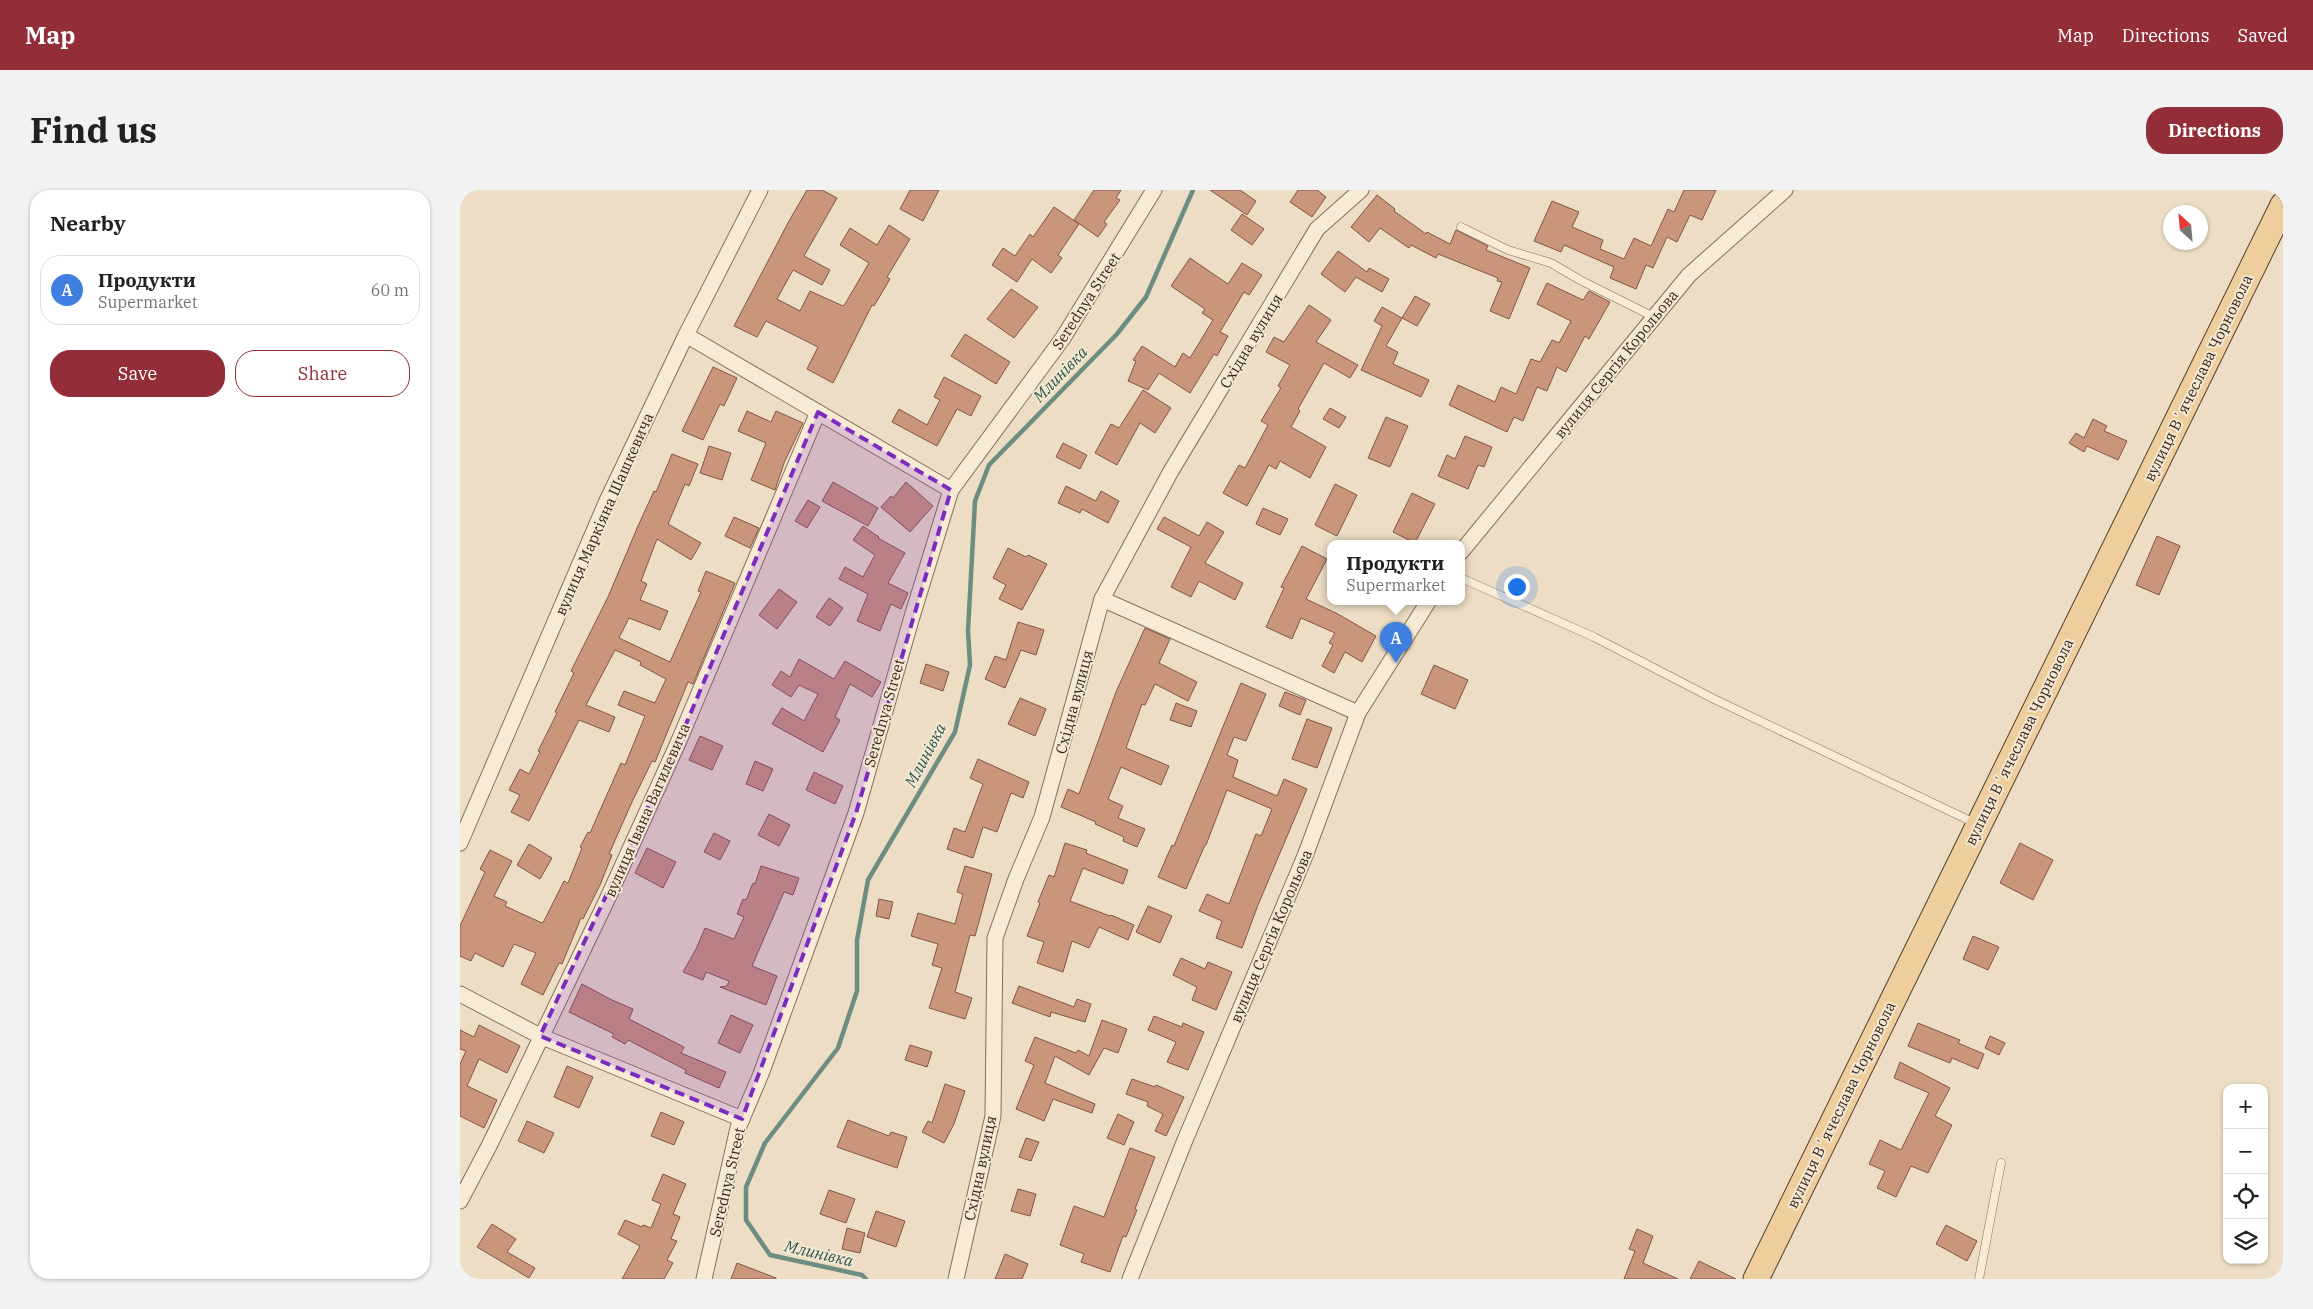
<!DOCTYPE html>
<html lang="en">
<head>
<meta charset="utf-8">
<style>
	:root { --surface:#fff; --page:#f2f2f2; --text:#202124; --muted:#757577; --line:#e0e0e0; --accent:#932d37 }
	body { margin:0; font-family:"IBM Plex Serif",serif; background:var(--page); color:var(--text) }
	.controls { position:absolute; right:15px; bottom:15px; display:grid; overflow:hidden; border-radius:10px; box-shadow:0 1px 4px #0004 }
	.controls button { width:45px; height:45px; display:grid; place-items:center; padding:0; border:0; border-bottom:1px solid var(--line); background:var(--surface); color:var(--text); font:25px sans-serif }
	.compass { position:absolute; left:1703px; top:15px; width:45px; height:45px; border-radius:50%; background:var(--surface); box-shadow:0 1px 4px #0004; rotate:334deg }
	.you { position:absolute; left:1056px; top:396px; width:18px; height:18px; margin:-12px; border:4px solid #fff; border-radius:50%; background:#1a73e8; box-shadow:0 0 0 8px #1a73e833 }
	.badge { display:grid; place-items:center; width:32px; height:32px; border-radius:50%; background:var(--accent); color:#fff; font-size:16px; font-weight:700 }
	.pin { position:absolute; translate:-50% -41px; filter:drop-shadow(0 1px 2px #0008) }
	.pin::after { content:''; position:absolute; top:26px; width:18px; height:15px; background:inherit; clip-path:polygon(0 0,100% 0,50% 100%) }
	.popup { position:absolute; left:867px; top:350px; width:138px; height:65px; box-sizing:border-box; display:grid; place-content:center; border-radius:10px; background:var(--surface); filter:drop-shadow(0 1px 4px #0005); font-size:16px; white-space:nowrap; color:var(--muted) }
	.popup b { font-size:19px; color:var(--text) }
	.popup::after { content:''; position:absolute; left:50%; top:100%; margin-left:-10px; border:10px solid transparent; border-top-color:var(--surface) }
	.list { margin:0; padding:0; list-style:none }
	h2 { display:flex; justify-content:space-between; align-items:center; height:65px; margin:0; padding:0 20px; font-size:21px }
	h2 small { font-size:16px; font-weight:400; color:var(--muted) }
	.list li { display:grid; grid-template-columns:32px 1fr auto; gap:15px; align-items:center; box-sizing:border-box; height:70px; margin:0 10px 10px; padding:0 10px; border:1px solid var(--line); border-radius:20px }
	.list b { display:block; font-size:19px; white-space:nowrap }
	.list p { margin:0; font-size:16px; white-space:nowrap; color:var(--muted) }
	.list em { font-size:16px; font-style:normal; color:var(--muted) }
	.actions { display:flex; gap:10px; padding:15px 20px }
	.actions a { flex:1; padding:11px 0; border:1px solid var(--accent); border-radius:20px; text-align:center; font-size:18px; color:var(--accent) }
	.actions .main { background:var(--accent); color:#fff }
	.icon { flex:none; width:28px; height:28px; fill:none; stroke:currentColor; stroke-width:2; stroke-linecap:round; stroke-linejoin:round }
	.map { position:relative; flex:none; width:1823px; height:1089px; overflow:hidden; border-radius:20px }
	header { display:flex; align-items:center; gap:30px; box-sizing:border-box; height:70px; padding:0 25px; background:var(--accent); color:#fff }
	header strong { font-size:24px }
	nav { display:flex; gap:28px; margin-inline-start:auto; font-size:18px }
	.intro { display:flex; align-items:center; justify-content:space-between; box-sizing:border-box; height:120px; padding:0 30px }
	h1 { margin:0; font-size:35px }
	.button { padding:12px 22px; border-radius:20px; background:var(--accent); color:#fff; font-size:18px; font-weight:700 }
	main { display:flex; gap:30px; padding:0 30px }
	aside { flex:1; background:var(--surface); border-radius:20px; box-shadow:0 1px 4px #0004 }
	.map>svg:first-child { display:block }
	.lines { fill:none; stroke-linecap:round; stroke-linejoin:round }
	.stream { stroke:#6d8d82; stroke-width:4.5 }
	.building { fill:#c9957b; stroke:#845642 }
	.service-casing { stroke:#866e5b; stroke-width:9 }
	.minor-casing { stroke:#866e5b; stroke-width:17 }
	.primary-casing { stroke:#543d2f; stroke-width:27 }
	.service { stroke:#f7ebd6; stroke-width:8 }
	.minor { stroke:#f7ebd6; stroke-width:15 }
	.primary { stroke:#eece9d; stroke-width:25 }
	.marked { fill:#7b2cbf; fill-opacity:0.2; stroke:#7b2cbf; stroke-width:4; stroke-dasharray:10 6; stroke-linejoin:round }
	.labels { text-anchor:middle; dominant-baseline:central; stroke-width:4; stroke-linejoin:round; paint-order:stroke }
	.street-label { font-size:15px; fill:#36281e; stroke:#f4e8d3 }
	.water-label { font-size:16px; font-style:italic; fill:#2e5650; stroke:#f4e8d3 }
</style>
</head>
<body>
<header>
<strong>Map</strong>
<nav><a>Map</a><a>Directions</a><a>Saved</a></nav>
</header>
<div class="intro"><h1>Find us</h1><a class="button">Directions</a></div>
<main>
<aside>
<h2>Nearby<small></small></h2>
<ul class="list">
<li><span class="badge" style="background:#3f7fe0">A</span><div><b>Продукти</b><p>Supermarket</p></div><em>60 m</em></li>
</ul>
<div class="actions"><a class="main">Save</a><a>Share</a></div>
</aside>
<div class="map">
<svg width="1823" height="1089" viewBox="0 0 1823 1089">
	<rect width="100%" height="100%" fill="#ecddc4"/>
	<g class="lines">
		<polyline class="stream" points="406,1089 402,1085 310,1065 286,1030 286,997 305,953 378,858 397,801 397,750 408,690 495,542 510,475 508,441 515,311 529,275 657,144 686,107 733,0"/>
	</g>
	<g class="building">
		<polygon points="347,0 362,0 377,8 344,66 370,80 362,95 333,80 317,109 340,121 350,101 383,116 385,114 409,73 380,55 390,38 417,55 429,35 450,49 427,87 430,89 414,116 412,115 373,193 347,179 358,157 306,131 297,147 274,136 329,31"/>
		<polygon points="450,0 479,0 463,31 440,19"/>
		<polygon points="634,0 661,0 656,8 660,10 644,32 647,34 638,47 614,30"/>
		<polygon points="750,0 780,0 796,11 787,25"/>
		<polygon points="838,0 857,0 866,7 852,27 830,12"/>
		<polygon points="1224,0 1256,0 1242,30 1230,25 1217,52 1207,47 1193,78 1186,75 1176,99 1150,88 1154,77 1104,55 1101,62 1074,51 1092,11 1119,22 1112,37 1143,50 1140,59 1164,69 1174,48 1191,56 1208,19 1214,22"/>
		<polygon points="917,5 935,19 934,21 966,44 967,42 990,54 996,40 1028,56 1026,60 1070,78 1049,129 1030,121 1042,92 1037,91 1038,88 978,64 976,68 951,55 949,58 920,38 909,52 891,37"/>
		<polygon points="594,17 619,34 598,65 602,68 591,83 572,69 557,92 532,75 543,58 555,66 570,44 573,47"/>
		<polygon points="782,24 804,39 792,55 771,40"/>
		<polygon points="878,61 907,82 909,78 929,89 922,102 896,87 885,102 861,84"/>
		<polygon points="730,68 768,94 782,73 802,85 789,105 784,102 760,142 768,146 757,166 754,164 730,203 699,183 688,200 668,191 676,171 673,170 682,156 715,177 723,163 730,168 753,130 742,123 745,119 711,96"/>
		<polygon points="1087,93 1123,110 1129,101 1150,112 1129,149 1125,146 1106,182 1097,177 1087,201 1077,197 1063,231 1054,227 1047,242 989,215 998,195 1035,212 1041,197 1056,204 1071,169 1080,172 1092,150 1099,153 1111,131 1077,114"/>
		<polygon points="551,99 578,117 554,148 527,129"/>
		<polygon points="955,106 970,114 957,136 942,128"/>
		<polygon points="849,115 871,130 856,152 898,175 890,188 864,173 838,219 840,221 831,237 866,257 850,288 820,271 816,279 809,275 787,316 763,303 779,275 785,278 808,235 801,231 821,198 818,196 830,175 806,162 814,147 824,152"/>
		<polygon points="922,117 942,128 926,156 938,162 933,174 969,190 961,207 901,180 922,136 914,131"/>
		<polygon points="505,144 550,172 536,194 491,166"/>
		<polygon points="253,177 277,188 264,216 260,214 243,250 222,241"/>
		<polygon points="484,187 521,206 511,226 497,219 477,256 432,232 439,219 467,235 480,210 474,207"/>
		<polygon points="683,200 711,218 695,243 680,233 657,275 635,263 651,234 659,238"/>
		<polygon points="870,218 886,227 879,238 863,229"/>
		<polygon points="287,221 311,232 316,221 343,233 324,273 315,300 291,290 306,253 278,241"/>
		<polygon points="926,227 948,236 930,277 908,268"/>
		<polygon points="1633,229 1647,236 1644,241 1667,251 1658,270 1627,256 1624,262 1609,253 1616,243 1624,248"/>
		<polygon points="1005,246 1032,257 1024,277 1018,275 1008,299 978,286 987,265 995,269"/>
		<polygon points="603,253 627,265 620,279 596,267"/>
		<polygon points="249,256 271,263 262,290 240,283"/>
		<polygon points="212,264 238,274 229,296 225,294 208,334 241,353 231,370 197,349 181,391 187,394 180,410 208,421 200,440 169,428 159,448 210,472 241,402 238,401 246,381 275,393 233,494 228,492 195,572 192,571 172,612 149,664 152,665 140,695 123,729 121,728 102,774 99,773 83,805 61,794 76,763 54,754 43,777 15,763 11,771 0,766 0,736 25,682 20,679 30,660 52,671 34,706 47,712 45,716 82,733 84,731 104,691 108,693 122,658 120,657 128,642 130,643 161,573 165,575 185,526 158,515 164,501 195,513 206,489 180,475 181,472 155,460 126,515 155,527 149,542 119,530 69,631 51,622 60,605 49,600 60,579 69,584 80,562 78,561 97,523 95,522 114,483 111,481 148,407 178,336 194,301 196,302"/>
		<polygon points="373,292 418,318 408,336 362,311"/>
		<polygon points="446,292 473,316 450,342 421,317 431,306 433,308"/>
		<polygon points="875,294 897,305 877,346 855,335"/>
		<polygon points="606,296 636,311 641,301 659,311 648,333 622,319 620,323 598,313"/>
		<polygon points="952,303 975,314 955,353 933,342"/>
		<polygon points="348,310 360,317 347,338 335,331"/>
		<polygon points="803,318 828,329 820,345 796,334"/>
		<polygon points="274,327 299,338 290,358 265,346"/>
		<polygon points="704,327 739,346 747,332 764,342 745,373 783,393 775,410 739,391 731,407 711,397 731,357 697,339"/>
		<polygon points="403,336 419,347 418,348 445,363 428,393 448,403 441,419 431,414 420,441 397,431 408,404 379,389 385,377 403,387 415,365 393,350"/>
		<polygon points="1697,346 1720,356 1699,405 1676,395"/>
		<polygon points="842,356 867,369 846,409 876,423 916,446 902,472 885,462 874,483 862,476 873,455 869,453 875,443 841,428 832,449 806,437 824,398 821,397"/>
		<polygon points="548,358 566,367 568,365 587,374 562,420 539,409 546,395 533,388"/>
		<polygon points="319,399 337,412 317,439 299,425"/>
		<polygon points="369,408 383,418 370,436 356,427"/>
		<polygon points="558,432 584,440 576,465 561,460 545,498 525,489 535,466 546,470"/>
		<polygon points="685,438 710,449 699,473 737,492 728,511 695,494 685,515 682,514 666,558 709,576 701,595 661,577 648,609 663,616 658,628 685,639 677,657 663,651 664,647 635,634 636,632 601,617 608,599 619,604 656,502"/>
		<polygon points="339,469 374,489 385,471 421,492 412,507 390,494 375,527 380,530 363,562 312,534 322,518 344,531 358,504 339,495 331,507 312,495 321,481 330,487"/>
		<polygon points="466,474 489,482 483,501 460,493"/>
		<polygon points="974,475 1008,490 995,519 961,504"/>
		<polygon points="781,493 806,504 786,551 774,547 767,565 778,570 773,587 817,606 824,589 847,599 798,715 782,758 756,748 762,731 739,721 747,704 769,714 796,644 801,646 812,619 767,600 746,655 745,655 726,699 698,687 712,655 714,656"/>
		<polygon points="825,502 846,510 840,525 819,516"/>
		<polygon points="560,508 586,519 575,546 548,534"/>
		<polygon points="716,513 737,521 731,537 710,530"/>
		<polygon points="847,529 872,538 857,578 832,569"/>
		<polygon points="240,546 263,556 252,580 229,570"/>
		<polygon points="518,569 569,592 563,608 551,603 537,642 523,637 513,668 487,659 494,638 505,642 523,594 510,588"/>
		<polygon points="295,571 313,579 303,601 286,594"/>
		<polygon points="354,582 383,596 375,614 346,600"/>
		<polygon points="309,624 330,635 319,656 298,645"/>
		<polygon points="254,643 270,651 260,670 244,662"/>
		<polygon points="605,653 627,660 626,663 668,680 663,694 623,678 610,711 650,726 651,725 674,735 668,750 639,737 629,758 612,751 603,782 577,773 584,752 567,746 580,713 578,712 589,685 594,687"/>
		<polygon points="1560,653 1593,670 1573,710 1540,693"/>
		<polygon points="69,654 92,668 80,689 57,675"/>
		<polygon points="187,658 216,672 203,698 175,683"/>
		<polygon points="301,676 339,688 333,705 324,702 292,776 317,786 306,815 260,797 267,796 269,791 246,782 243,790 223,782 236,759 245,738 274,749 284,727 277,724 283,709 286,710 293,693 295,694"/>
		<polygon points="505,676 532,684 515,746 510,745 495,802 512,808 505,829 469,818 482,778 472,775 478,754 451,746 458,723 495,734 503,704 497,702"/>
		<polygon points="419,709 433,712 429,729 416,726"/>
		<polygon points="688,716 712,726 700,753 676,742"/>
		<polygon points="1513,746 1539,757 1528,780 1503,769"/>
		<polygon points="721,768 745,779 748,772 772,782 756,820 732,810 737,797 713,785"/>
		<polygon points="122,794 152,810 173,819 169,829 224,857 221,863 266,882 259,898 225,883 226,880 168,850 165,854 152,847 154,844 109,822"/>
		<polygon points="559,796 614,817 617,809 631,814 625,832 591,822 590,827 552,813"/>
		<polygon points="271,825 293,835 280,863 258,853"/>
		<polygon points="694,826 722,837 723,833 744,842 728,880 707,872 716,852 688,840"/>
		<polygon points="642,830 667,839 658,863 644,858 629,885 595,866 585,893 635,914 632,923 593,909 584,931 556,919 574,875 565,871 575,847 616,863 618,860 629,866"/>
		<polygon points="1458,833 1500,850 1498,853 1524,864 1518,879 1492,868 1490,873 1448,856"/>
		<polygon points="19,835 60,856 47,883 19,869 7,896 37,910 24,938 0,926 0,874 6,861 0,859 0,840 14,847"/>
		<polygon points="1530,846 1545,853 1539,865 1525,858"/>
		<polygon points="450,855 472,862 467,877 445,870"/>
		<polygon points="1440,872 1490,898 1475,926 1492,935 1468,983 1451,976 1436,1007 1417,998 1425,981 1409,974 1420,950 1441,960 1469,903 1434,888"/>
		<polygon points="107,876 133,887 119,918 94,907"/>
		<polygon points="672,889 695,897 696,895 724,907 706,946 695,941 703,924 687,916 688,912 666,904"/>
		<polygon points="485,894 505,901 494,934 484,953 462,942 468,931 472,933"/>
		<polygon points="201,922 224,932 214,955 191,946"/>
		<polygon points="658,924 674,932 664,955 647,948"/>
		<polygon points="388,930 429,946 431,942 447,947 437,978 377,957"/>
		<polygon points="67,931 94,943 84,963 58,951"/>
		<polygon points="566,948 579,952 571,971 559,967"/>
		<polygon points="670,958 695,967 675,1019 677,1020 666,1047 663,1046 650,1082 621,1072 624,1064 600,1055 614,1016 644,1027"/>
		<polygon points="203,984 226,994 213,1024 220,1027 211,1049 217,1051 207,1070 213,1073 204,1089 162,1089 180,1056 158,1044 165,1030 182,1037 183,1035 191,1038 201,1014 192,1010"/>
		<polygon points="558,999 576,1004 570,1026 551,1021"/>
		<polygon points="369,1000 395,1009 386,1033 360,1024"/>
		<polygon points="416,1021 445,1031 436,1057 407,1047"/>
		<polygon points="32,1034 56,1049 47,1062 75,1078 69,1088 17,1057"/>
		<polygon points="1486,1035 1517,1051 1507,1071 1476,1054"/>
		<polygon points="387,1038 405,1043 400,1063 382,1059"/>
		<polygon points="1177,1039 1193,1046 1183,1073 1218,1089 1164,1089 1175,1061 1169,1059"/>
		<polygon points="545,1064 568,1074 562,1089 535,1089"/>
		<polygon points="1239,1071 1276,1089 1230,1089"/>
		<polygon points="277,1073 316,1088 316,1089 271,1089"/>
	</g>
	<g class="lines">
		<defs>
			<g id="service">
				<polyline points="1001,37 1048,60 1091,73 1120,90 1194,127"/>
				<polyline points="1001,388 1134,447 1254,509 1517,634"/>
				<polyline points="1519,1089 1541,973"/>
			</g>
			<g id="minor">
				<polyline points="226,145 491,300"/>
				<polyline points="1001,362 1229,85 1325,0"/>
				<polyline points="642,409 898,523"/>
				<polyline points="0,653 146,313 226,145 300,0"/>
				<polyline points="0,804 80,846 282,929"/>
				<polyline points="0,1011 30,954 146,712 218,553 358,222"/>
				<polyline points="244,1089 278,938 301,884 396,623 451,430 491,300 603,148 694,0"/>
				<polyline points="496,1089 533,926 535,748 556,689 582,627 642,409 711,281 857,39 901,0"/>
				<polyline points="670,1089 725,950 845,666 898,523 968,412"/>
			</g>
			<polyline id="primary" points="1296,1089 1823,15"/>
		</defs>
		<use href="#service" class="service-casing"/>
		<use href="#minor" class="minor-casing"/>
		<use href="#primary" class="primary-casing"/>
		<use href="#service" class="service"/>
		<use href="#minor" class="minor"/>
		<use href="#primary" class="primary"/>
	</g>
	<path class="marked" d="M358 222 491 300 396 623 282 929 80 846 218 553Z"/>
	<g class="labels">
		<g class="street-label">
			<text transform="translate(626 111) rotate(-57)">Serednya Street</text>
			<text transform="translate(791 151) rotate(-59)">Східна вулиця</text>
			<text transform="translate(1156 174) rotate(-51)">вулиця Сергія Корольова</text>
			<text transform="translate(1738 188) rotate(-64)">вулиця Вʼячеслава Чорновола</text>
			<text transform="translate(144 324) rotate(-66)">вулиця Маркіяна Шашкевича</text>
			<text transform="translate(614 512) rotate(-75)">Східна вулиця</text>
			<text transform="translate(424 523) rotate(-74)">Serednya Street</text>
			<text transform="translate(1559 552) rotate(-64)">вулиця Вʼячеслава Чорновола</text>
			<text transform="translate(187 620) rotate(-66)">вулиця Івана Вагилевича</text>
			<text transform="translate(811 746) rotate(-67)">вулиця Сергія Корольова</text>
			<text transform="translate(1381 915) rotate(-64)">вулиця Вʼячеслава Чорновола</text>
			<text transform="translate(520 978) rotate(-78)">Східна вулиця</text>
			<text transform="translate(267 992) rotate(-77)">Serednya Street</text>
		</g>
		<g class="water-label">
			<text transform="translate(600 184) rotate(-46)">Млинівка</text>
			<text transform="translate(465 565) rotate(-62)">Млинівка</text>
			<text transform="translate(359 1063) rotate(13)">Млинівка</text>
		</g>
	</g>
</svg>
<div class="controls">
<button>+</button>
<button>−</button>
<button><svg class="icon" aria-label="locate" viewBox="0 0 24 24"><circle cx="12" cy="12" r="6"/><path d="M12 2v4M12 18v4M2 12h4M18 12h4"/></svg></button>
<button><svg class="icon" aria-label="layers" viewBox="0 0 24 24"><path d="M12 4l9 5-9 5-9-5zM3 14l9 5 9-5"/></svg></button>
</div>
<svg class="compass" viewBox="-18 -18 36 36"><path d="M0-13l5 13h-10z" fill="#e53935"/><path d="M0 13l5-13h-10z" fill="#757577"/></svg>
<div class="you"></div>
<div class="pin badge" style="left:936px;top:473px;background:#3f7fe0">A</div>
<div class="popup"><b>Продукти</b>Supermarket</div>
</div>
</main>
</body>
</html>
